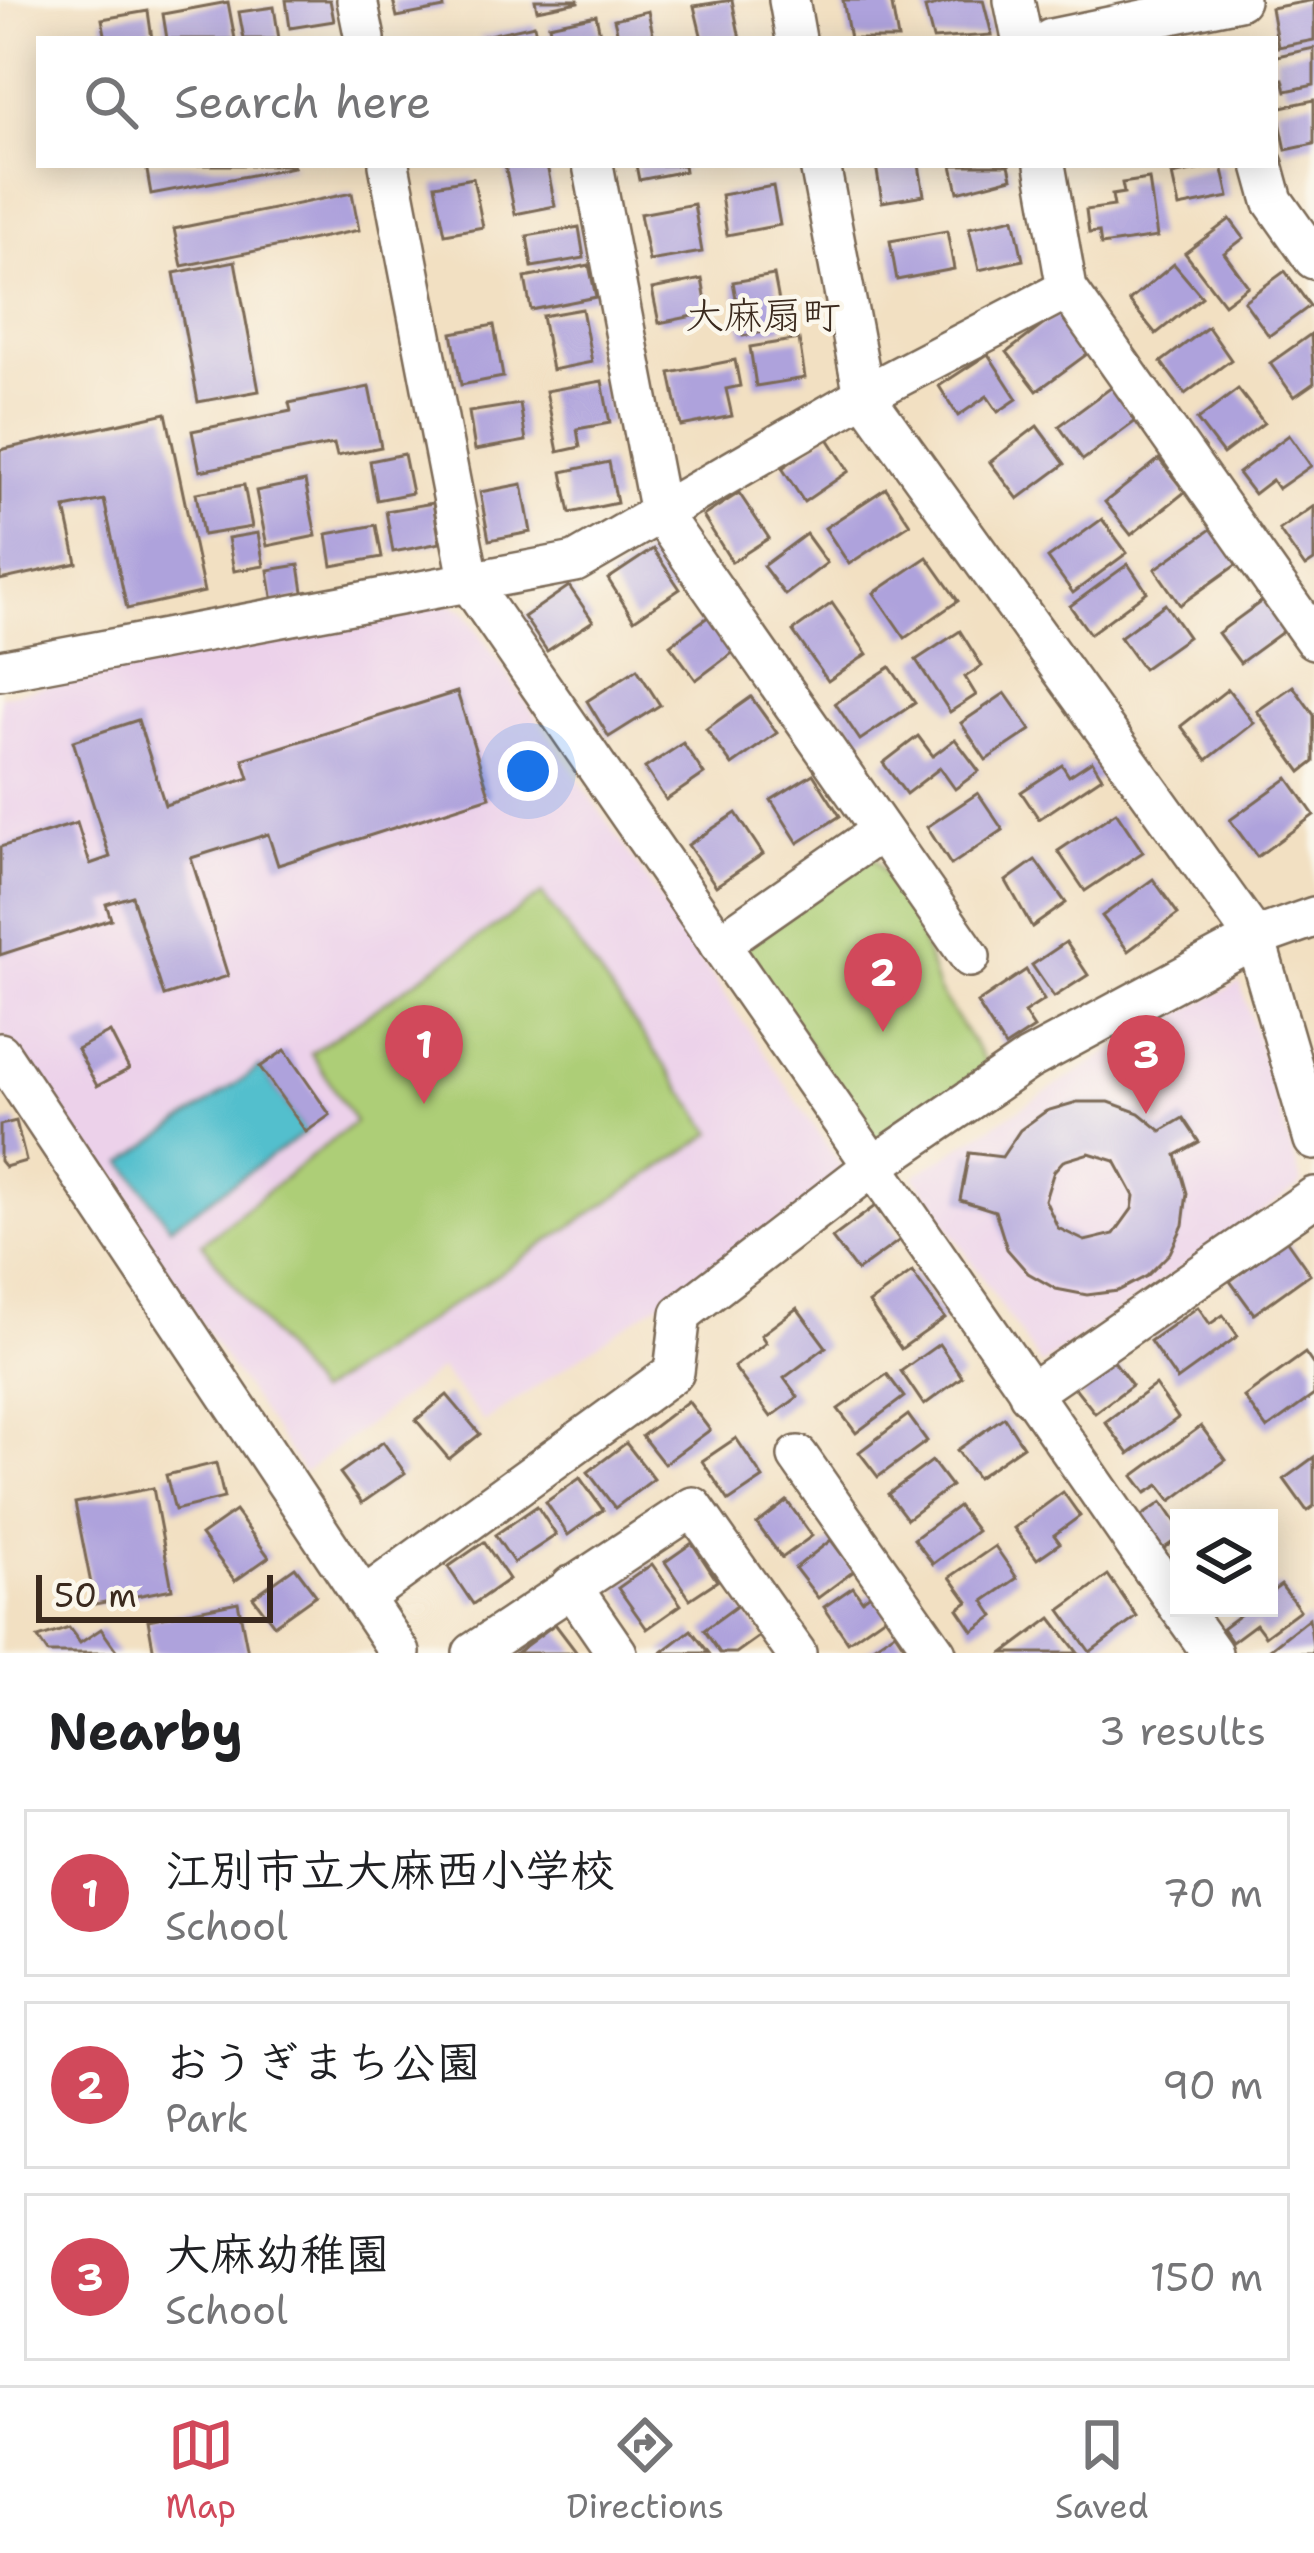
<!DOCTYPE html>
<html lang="en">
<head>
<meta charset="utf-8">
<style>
	:root { --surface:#fff; --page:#f6f6f6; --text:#202124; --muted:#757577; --line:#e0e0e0; --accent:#d1495b }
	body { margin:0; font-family:"Shantell Sans","Klee One",sans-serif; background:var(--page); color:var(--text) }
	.controls { position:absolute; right:36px; bottom:36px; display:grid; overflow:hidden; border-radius:0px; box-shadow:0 6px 30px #0003 }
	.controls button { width:108px; height:108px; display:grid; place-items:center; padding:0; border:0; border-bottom:3px solid var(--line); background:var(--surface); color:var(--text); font:60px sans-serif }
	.scale { position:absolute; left:36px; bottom:30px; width:237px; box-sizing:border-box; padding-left:12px; border:6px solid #3b2a1e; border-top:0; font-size:33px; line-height:42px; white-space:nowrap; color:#3b2a1e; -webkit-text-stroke:9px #fbf7ec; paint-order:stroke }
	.you { position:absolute; left:528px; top:771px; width:42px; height:42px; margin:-30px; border:9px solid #fff; border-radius:50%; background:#1a73e8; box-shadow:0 0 0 18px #1a73e833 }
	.badge { display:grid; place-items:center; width:78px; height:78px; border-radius:50%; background:var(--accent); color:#fff; font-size:39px; font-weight:700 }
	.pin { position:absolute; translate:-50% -99px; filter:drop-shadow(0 3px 6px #0008) }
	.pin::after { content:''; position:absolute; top:63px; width:42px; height:36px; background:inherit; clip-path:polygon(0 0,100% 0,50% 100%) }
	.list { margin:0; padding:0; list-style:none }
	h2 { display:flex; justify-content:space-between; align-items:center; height:156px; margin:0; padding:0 48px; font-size:51px }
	h2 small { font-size:39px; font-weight:400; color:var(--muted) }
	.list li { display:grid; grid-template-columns:78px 1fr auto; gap:36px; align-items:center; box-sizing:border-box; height:168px; margin:0 24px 24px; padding:0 24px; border:3px solid var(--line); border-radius:0px }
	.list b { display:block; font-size:45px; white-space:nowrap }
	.list p { margin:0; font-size:39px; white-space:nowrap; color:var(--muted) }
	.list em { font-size:39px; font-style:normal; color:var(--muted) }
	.icon { flex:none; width:66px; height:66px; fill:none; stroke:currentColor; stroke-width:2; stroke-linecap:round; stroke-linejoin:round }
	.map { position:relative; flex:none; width:1314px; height:1653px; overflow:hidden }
	.search { position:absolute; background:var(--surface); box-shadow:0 6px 30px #0003; left:36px; right:36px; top:36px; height:132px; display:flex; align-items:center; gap:30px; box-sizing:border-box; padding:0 42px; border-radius:0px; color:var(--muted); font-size:45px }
	.sheet { height:732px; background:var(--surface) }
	nav { display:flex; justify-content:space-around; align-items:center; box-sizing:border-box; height:168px; border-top:3px solid var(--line); background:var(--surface); font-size:33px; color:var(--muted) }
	nav a { display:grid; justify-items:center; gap:6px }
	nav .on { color:var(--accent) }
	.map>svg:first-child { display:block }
	.built { fill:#ecd1ea }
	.green { fill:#adce77; stroke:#747c4a; stroke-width:3 }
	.water { fill:#53bfcd; stroke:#477476; stroke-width:3 }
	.building { fill:#aea2dc; fill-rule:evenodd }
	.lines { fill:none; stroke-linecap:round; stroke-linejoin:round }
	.minor-casing { stroke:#7b6a57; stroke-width:44 }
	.minor { stroke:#fff; stroke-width:39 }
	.labels { text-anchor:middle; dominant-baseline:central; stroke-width:9; stroke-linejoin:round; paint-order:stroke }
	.quarter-label { font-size:39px; fill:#3b2a1e; stroke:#fbf7ec }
</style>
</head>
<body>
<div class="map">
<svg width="1314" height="1653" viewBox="0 0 1314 1653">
	<rect width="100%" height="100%" fill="#fbf7ec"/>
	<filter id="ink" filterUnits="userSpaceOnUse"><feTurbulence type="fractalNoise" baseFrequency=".00833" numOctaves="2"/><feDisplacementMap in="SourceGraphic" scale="24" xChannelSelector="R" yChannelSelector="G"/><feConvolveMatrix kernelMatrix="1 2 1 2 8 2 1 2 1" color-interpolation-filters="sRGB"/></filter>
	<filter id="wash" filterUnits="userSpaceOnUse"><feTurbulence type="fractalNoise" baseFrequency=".004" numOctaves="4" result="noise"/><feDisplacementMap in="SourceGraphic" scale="48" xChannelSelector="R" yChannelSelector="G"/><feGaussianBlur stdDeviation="2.7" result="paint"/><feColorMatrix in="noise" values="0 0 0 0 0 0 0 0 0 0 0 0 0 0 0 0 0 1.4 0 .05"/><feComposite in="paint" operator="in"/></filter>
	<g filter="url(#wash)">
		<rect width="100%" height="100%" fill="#f2e0c2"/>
		<g class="built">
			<polygon points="442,600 465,612 847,1175 484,1422 440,1369 304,1473 0,1034 0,696"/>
			<polygon points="1240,982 1302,1184 1041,1365 914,1176 1122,1044"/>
		</g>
		<g class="green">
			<polygon points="873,856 914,917 938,990 994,1074 882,1152 743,948"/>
			<polygon points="542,894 713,1133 316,1394 202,1243 355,1122 311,1053"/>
		</g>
		<polygon class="water" points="260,1067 306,1132 170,1227 124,1162"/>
		<g id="blocks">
			<g class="building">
				<polygon points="286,0 330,0 334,21 290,28"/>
				<polygon points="393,0 443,0 444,8 397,17"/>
				<polygon points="535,0 578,0 578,2 537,10"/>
				<polygon points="732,0 740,39 702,39 694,6"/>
				<polygon points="843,0 891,0 898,39 850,39"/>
				<polygon points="957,0 983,0 992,35 933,39 925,8"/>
				<polygon points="1314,0 1314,40 1278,47 1271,8"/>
				<polygon points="228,2 235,39 167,39 163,14"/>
				<polygon points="274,7 279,39 244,39 239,12"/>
				<polygon points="148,11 152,39 106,39 102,19"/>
				<polygon points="648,11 654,39 619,39 614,19"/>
				<polygon points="596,15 601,39 552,39 549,25"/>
				<polygon points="534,25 537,39 480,39 480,37"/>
				<polygon points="1314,48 1314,85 1286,91 1283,79 1275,80 1277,56"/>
				<polygon points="1314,100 1314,144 1286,150 1277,108"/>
				<polygon points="146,165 293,165 294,167 151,194"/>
				<polygon points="505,165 547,165 555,206 515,214"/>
				<polygon points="636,165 684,165 685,171 639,180"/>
				<polygon points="876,165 919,165 924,195 882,202"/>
				<polygon points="952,165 1009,165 1012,178 958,192"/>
				<polygon points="1222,165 1229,197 1179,207 1172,175"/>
				<polygon points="473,178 483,227 445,234 435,185"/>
				<polygon points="1149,179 1157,237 1101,245 1099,232 1089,233 1086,210 1114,206 1112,195 1124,193 1122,183"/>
				<polygon points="773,186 780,225 727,235 721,195"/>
				<polygon points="352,193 359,230 182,266 174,229"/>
				<polygon points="694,204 702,252 649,261 640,214"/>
				<polygon points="1014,218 1023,260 979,270 969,228"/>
				<polygon points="1230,219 1244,238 1224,253 1248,286 1224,304 1185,253"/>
				<polygon points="579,227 584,258 532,267 527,236"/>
				<polygon points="947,231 954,269 897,280 890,241"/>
				<polygon points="235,261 259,391 198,402 174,273"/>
				<polygon points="1174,264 1202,297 1156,334 1129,301"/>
				<polygon points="589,265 596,297 531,310 525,278"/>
				<polygon points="1285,271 1310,306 1269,336 1244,301"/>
				<polygon points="774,275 784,328 743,336 733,282"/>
				<polygon points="702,279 708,313 659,323 652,289"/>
				<polygon points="582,309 592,362 552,370 542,316"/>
				<polygon points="1064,309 1094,349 1037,391 1007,352"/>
				<polygon points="494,325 503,377 461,385 452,333"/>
				<polygon points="1208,327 1231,360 1185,394 1161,362"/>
				<polygon points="1311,334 1314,383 1294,397 1270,363"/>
				<polygon points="799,339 805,378 756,386 750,347"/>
				<polygon points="988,354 1017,399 998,412 987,396 958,416 939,386"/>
				<polygon points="735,360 740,386 726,389 732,416 681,426 670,373"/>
				<polygon points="602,381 610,423 577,429 580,447 558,452 546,391"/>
				<polygon points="369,387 381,447 337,456 334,444 200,471 192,431 291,411 289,403"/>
				<polygon points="1112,387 1136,421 1083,460 1059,426"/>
				<polygon points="1238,389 1264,423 1223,454 1197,420"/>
				<polygon points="520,404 526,441 475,450 469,412"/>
				<polygon points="166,413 204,592 127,609 104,500 65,508 77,563 0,580 0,450"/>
				<polygon points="1037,426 1065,464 1018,499 990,462"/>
				<polygon points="1289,435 1311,466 1278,489 1272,480 1254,494 1238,473"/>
				<polygon points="827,437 849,471 804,502 782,468"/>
				<polygon points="404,454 412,493 377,500 370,461"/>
				<polygon points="1159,459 1185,492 1131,535 1105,502"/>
				<polygon points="609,462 617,503 570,513 562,472"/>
				<polygon points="305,481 316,536 267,546 256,491"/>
				<polygon points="522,484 531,532 489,540 480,492"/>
				<polygon points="244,485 252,527 203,535 196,493"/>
				<polygon points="886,488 910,524 849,564 825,528"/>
				<polygon points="739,493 769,538 732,562 703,516"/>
				<polygon points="433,503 440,543 393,552 386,511"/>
				<polygon points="1314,506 1314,561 1305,567 1279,530"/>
				<polygon points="1102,519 1127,553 1073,593 1048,558"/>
				<polygon points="1218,524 1243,560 1180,605 1155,569"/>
				<polygon points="376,525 382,557 332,566 327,534"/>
				<polygon points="258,533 264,566 234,571 228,538"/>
				<polygon points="806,534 827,563 785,595 763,566"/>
				<polygon points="653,549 680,589 634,620 608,579"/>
				<polygon points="927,557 958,601 905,638 874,593"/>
				<polygon points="1128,564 1147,592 1090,634 1070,606"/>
				<polygon points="299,565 304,598 273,603 268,570"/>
				<polygon points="569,586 593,621 547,651 524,617"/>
				<polygon points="1266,598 1288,628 1240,663 1218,633"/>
				<polygon points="832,603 867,654 828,681 793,631"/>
				<polygon points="1165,604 1188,637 1143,669 1120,637"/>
				<polygon points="709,616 735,651 696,680 670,645"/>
				<polygon points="960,631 982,666 965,677 976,695 950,712 916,660"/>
				<polygon points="890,667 915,703 860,740 835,703"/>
				<polygon points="637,669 660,705 609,737 587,701"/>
				<polygon points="1293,686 1314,715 1314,762 1301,772 1257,711"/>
				<polygon points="1228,689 1254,723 1207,760 1181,726"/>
				<polygon points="457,692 490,797 278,865 268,834 191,858 228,976 164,996 132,896 106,904 111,919 0,955 0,847 77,823 90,864 110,857 73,741 138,720 165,805 249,778 243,759"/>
				<polygon points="1005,693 1031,730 986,760 961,723"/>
				<polygon points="751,697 777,733 732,765 706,729"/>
				<polygon points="918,736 933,756 955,739 979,771 955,789 940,768 906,794 883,763"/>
				<polygon points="683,743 704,774 666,800 645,768"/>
				<polygon points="1092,761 1102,777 1039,819 1021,792 1062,765 1069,776"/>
				<polygon points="813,774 840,816 798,843 771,800"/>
				<polygon points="1288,778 1314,815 1257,857 1230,820"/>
				<polygon points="978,793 1003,830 951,865 927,827"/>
				<polygon points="1116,812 1143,852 1085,891 1058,851"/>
				<polygon points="736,813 763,854 716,886 688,845"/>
				<polygon points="1035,860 1066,903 1032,927 1006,881"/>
				<polygon points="1153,879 1178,914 1128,951 1102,916"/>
				<polygon points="1066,942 1088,975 1054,997 1032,965"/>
				<polygon points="1026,970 1044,1000 1024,1013 1034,1028 1005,1047 977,1003"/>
				<polygon points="110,1032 129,1069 97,1086 77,1049"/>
				<polygon points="285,1050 330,1115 306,1132 260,1067"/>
				<path d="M1077 1102H1109L1139 1113 1161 1131 1183 1118 1199 1142 1176 1155 1187 1193 1183 1225 1170 1253 1147 1276 1118 1291 1087 1295 1056 1289 1028 1273 1007 1249 995 1211 960 1200 969 1153 1002 1157 1020 1130 1046 1111ZM1089 1153 1115 1161 1134 1196 1132 1209 1114 1234 1085 1241 1058 1228 1045 1200 1054 1171 1063 1161Z"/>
				<polygon points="16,1121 26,1161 5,1167 0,1161 0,1125"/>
				<polygon points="875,1206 900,1240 857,1271 832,1238"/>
				<polygon points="1286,1240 1310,1274 1254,1314 1230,1281"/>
				<polygon points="912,1272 945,1318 901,1349 869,1303"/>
				<polygon points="1198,1307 1210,1324 1223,1315 1238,1336 1177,1380 1150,1341"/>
				<polygon points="797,1308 826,1347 784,1378 798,1397 771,1417 734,1367 766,1343 761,1335"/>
				<polygon points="939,1344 962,1377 924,1405 901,1371"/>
				<polygon points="1305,1353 1314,1366 1314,1395 1267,1429 1244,1397"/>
				<polygon points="1110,1356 1132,1385 1095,1413 1073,1385"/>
				<polygon points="887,1374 904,1397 856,1433 838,1409"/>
				<polygon points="1155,1385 1178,1418 1129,1454 1105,1422"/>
				<polygon points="447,1395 480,1434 449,1459 416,1420"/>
				<polygon points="688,1401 710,1430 664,1464 642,1436"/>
				<polygon points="908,1415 927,1441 878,1477 859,1452"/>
				<polygon points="1004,1417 1023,1446 977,1478 957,1450"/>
				<polygon points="1201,1426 1226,1460 1171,1501 1159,1485 1146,1493 1133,1476"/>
				<polygon points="736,1438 763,1478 729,1501 702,1461"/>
				<polygon points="383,1442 405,1473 362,1503 340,1473"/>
				<polygon points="626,1443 654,1479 615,1508 588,1472"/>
				<polygon points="1314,1457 1314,1506 1307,1511 1284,1479"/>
				<polygon points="932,1461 951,1486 907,1519 888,1494"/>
				<polygon points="216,1463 224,1498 175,1510 166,1475"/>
				<polygon points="580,1478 603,1510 568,1535 546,1502"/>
				<polygon points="153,1488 172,1589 95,1604 75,1503"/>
				<polygon points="1063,1492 1080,1516 1054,1535 1060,1543 1037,1559 1014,1528"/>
				<polygon points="787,1501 812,1536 782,1558 757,1524"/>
				<polygon points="1162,1502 1179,1527 1179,1538 1163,1549 1140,1517"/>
				<polygon points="537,1506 556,1535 514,1563 495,1535"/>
				<polygon points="958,1506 977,1531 933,1564 914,1539"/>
				<polygon points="235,1511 269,1557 235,1581 201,1535"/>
				<polygon points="831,1540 854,1571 818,1598 795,1568"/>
				<polygon points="484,1542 509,1579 473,1604 448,1567"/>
				<polygon points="692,1543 717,1581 690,1599 665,1562"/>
				<polygon points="995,1546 1017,1578 984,1601 994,1616 973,1631 958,1609 968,1602 950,1577"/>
				<polygon points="652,1564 681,1605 647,1629 618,1588"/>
				<polygon points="295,1567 316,1595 274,1625 253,1597"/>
				<polygon points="1108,1575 1137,1617 1090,1652 1060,1610"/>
				<polygon points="1281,1585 1300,1610 1265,1636 1256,1624 1232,1642 1222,1628 1249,1608 1269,1608 1269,1594"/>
				<polygon points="853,1587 862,1600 872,1593 888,1614 848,1642 824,1607"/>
				<polygon points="238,1602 248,1653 154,1653 148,1620"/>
				<polygon points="738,1605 760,1636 736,1653 720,1653 704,1630"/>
				<polygon points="1051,1618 1078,1653 1004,1653"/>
				<polygon points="1309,1618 1314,1653 1265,1653"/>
				<polygon points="555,1624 577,1653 516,1653"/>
				<polygon points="69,1628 80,1643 101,1629 118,1653 48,1653 38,1638"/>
				<polygon points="691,1630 709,1653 661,1653"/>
				<polygon points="895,1632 909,1653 864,1653"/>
			</g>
		</g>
	</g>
	<g filter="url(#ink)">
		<use href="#blocks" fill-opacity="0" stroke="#7b6a57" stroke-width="3"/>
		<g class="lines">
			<defs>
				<g id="minor">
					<polyline points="357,0 365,39"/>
					<polyline points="789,0 796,39"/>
					<polyline points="1014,0 1022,39"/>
					<polyline points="1051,39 1239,0"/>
					<polyline points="389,165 470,584 1179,1607"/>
					<polyline points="593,165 660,513 970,957"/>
					<polyline points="820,165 864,395 1255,938 1314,1140"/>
					<polyline points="1045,165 1067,289 1314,639"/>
					<polyline points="1263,165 1273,201 1314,259"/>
					<polyline points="0,670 575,562 864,395 1067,289"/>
					<polyline points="719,944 881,831"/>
					<polyline points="0,1053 400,1653"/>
					<polyline points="1029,1394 1314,1197"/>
					<polyline points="798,1456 936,1653"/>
					<polyline points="571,1586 617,1653"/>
					<polyline points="363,1598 674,1372 681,1314 872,1167 1028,1060 1255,938 1314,917"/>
					<polyline points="1180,1608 1212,1653"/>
					<polyline points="473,1653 693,1507 796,1653"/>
				</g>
			</defs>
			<use href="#minor" class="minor-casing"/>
			<use href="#minor" class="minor"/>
		</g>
	</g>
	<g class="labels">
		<g class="quarter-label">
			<text x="763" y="315">大麻扇町</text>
		</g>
	</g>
</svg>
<div class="controls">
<button><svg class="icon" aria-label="layers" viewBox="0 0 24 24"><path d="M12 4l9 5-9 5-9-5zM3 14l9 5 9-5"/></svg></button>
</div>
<div class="scale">50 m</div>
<div class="you"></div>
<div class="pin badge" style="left:424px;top:1104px">1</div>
<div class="pin badge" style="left:883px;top:1032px">2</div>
<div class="pin badge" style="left:1146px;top:1114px">3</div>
<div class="search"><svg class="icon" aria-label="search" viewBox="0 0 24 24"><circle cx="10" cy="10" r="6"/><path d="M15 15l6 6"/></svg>Search here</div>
</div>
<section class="sheet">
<h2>Nearby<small>3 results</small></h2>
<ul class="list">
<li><span class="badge">1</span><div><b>江別市立大麻西小学校</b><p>School</p></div><em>70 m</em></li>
<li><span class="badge">2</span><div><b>おうぎまち公園</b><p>Park</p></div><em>90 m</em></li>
<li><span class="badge">3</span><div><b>大麻幼稚園</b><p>School</p></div><em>150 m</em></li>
</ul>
</section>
<nav>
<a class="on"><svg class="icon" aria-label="map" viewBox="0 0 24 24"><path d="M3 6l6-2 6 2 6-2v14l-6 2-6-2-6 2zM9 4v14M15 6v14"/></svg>Map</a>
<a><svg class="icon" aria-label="directions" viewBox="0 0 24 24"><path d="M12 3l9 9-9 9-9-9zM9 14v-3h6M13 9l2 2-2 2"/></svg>Directions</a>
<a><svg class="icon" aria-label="saved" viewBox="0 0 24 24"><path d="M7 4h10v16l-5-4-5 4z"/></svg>Saved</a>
</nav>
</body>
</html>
